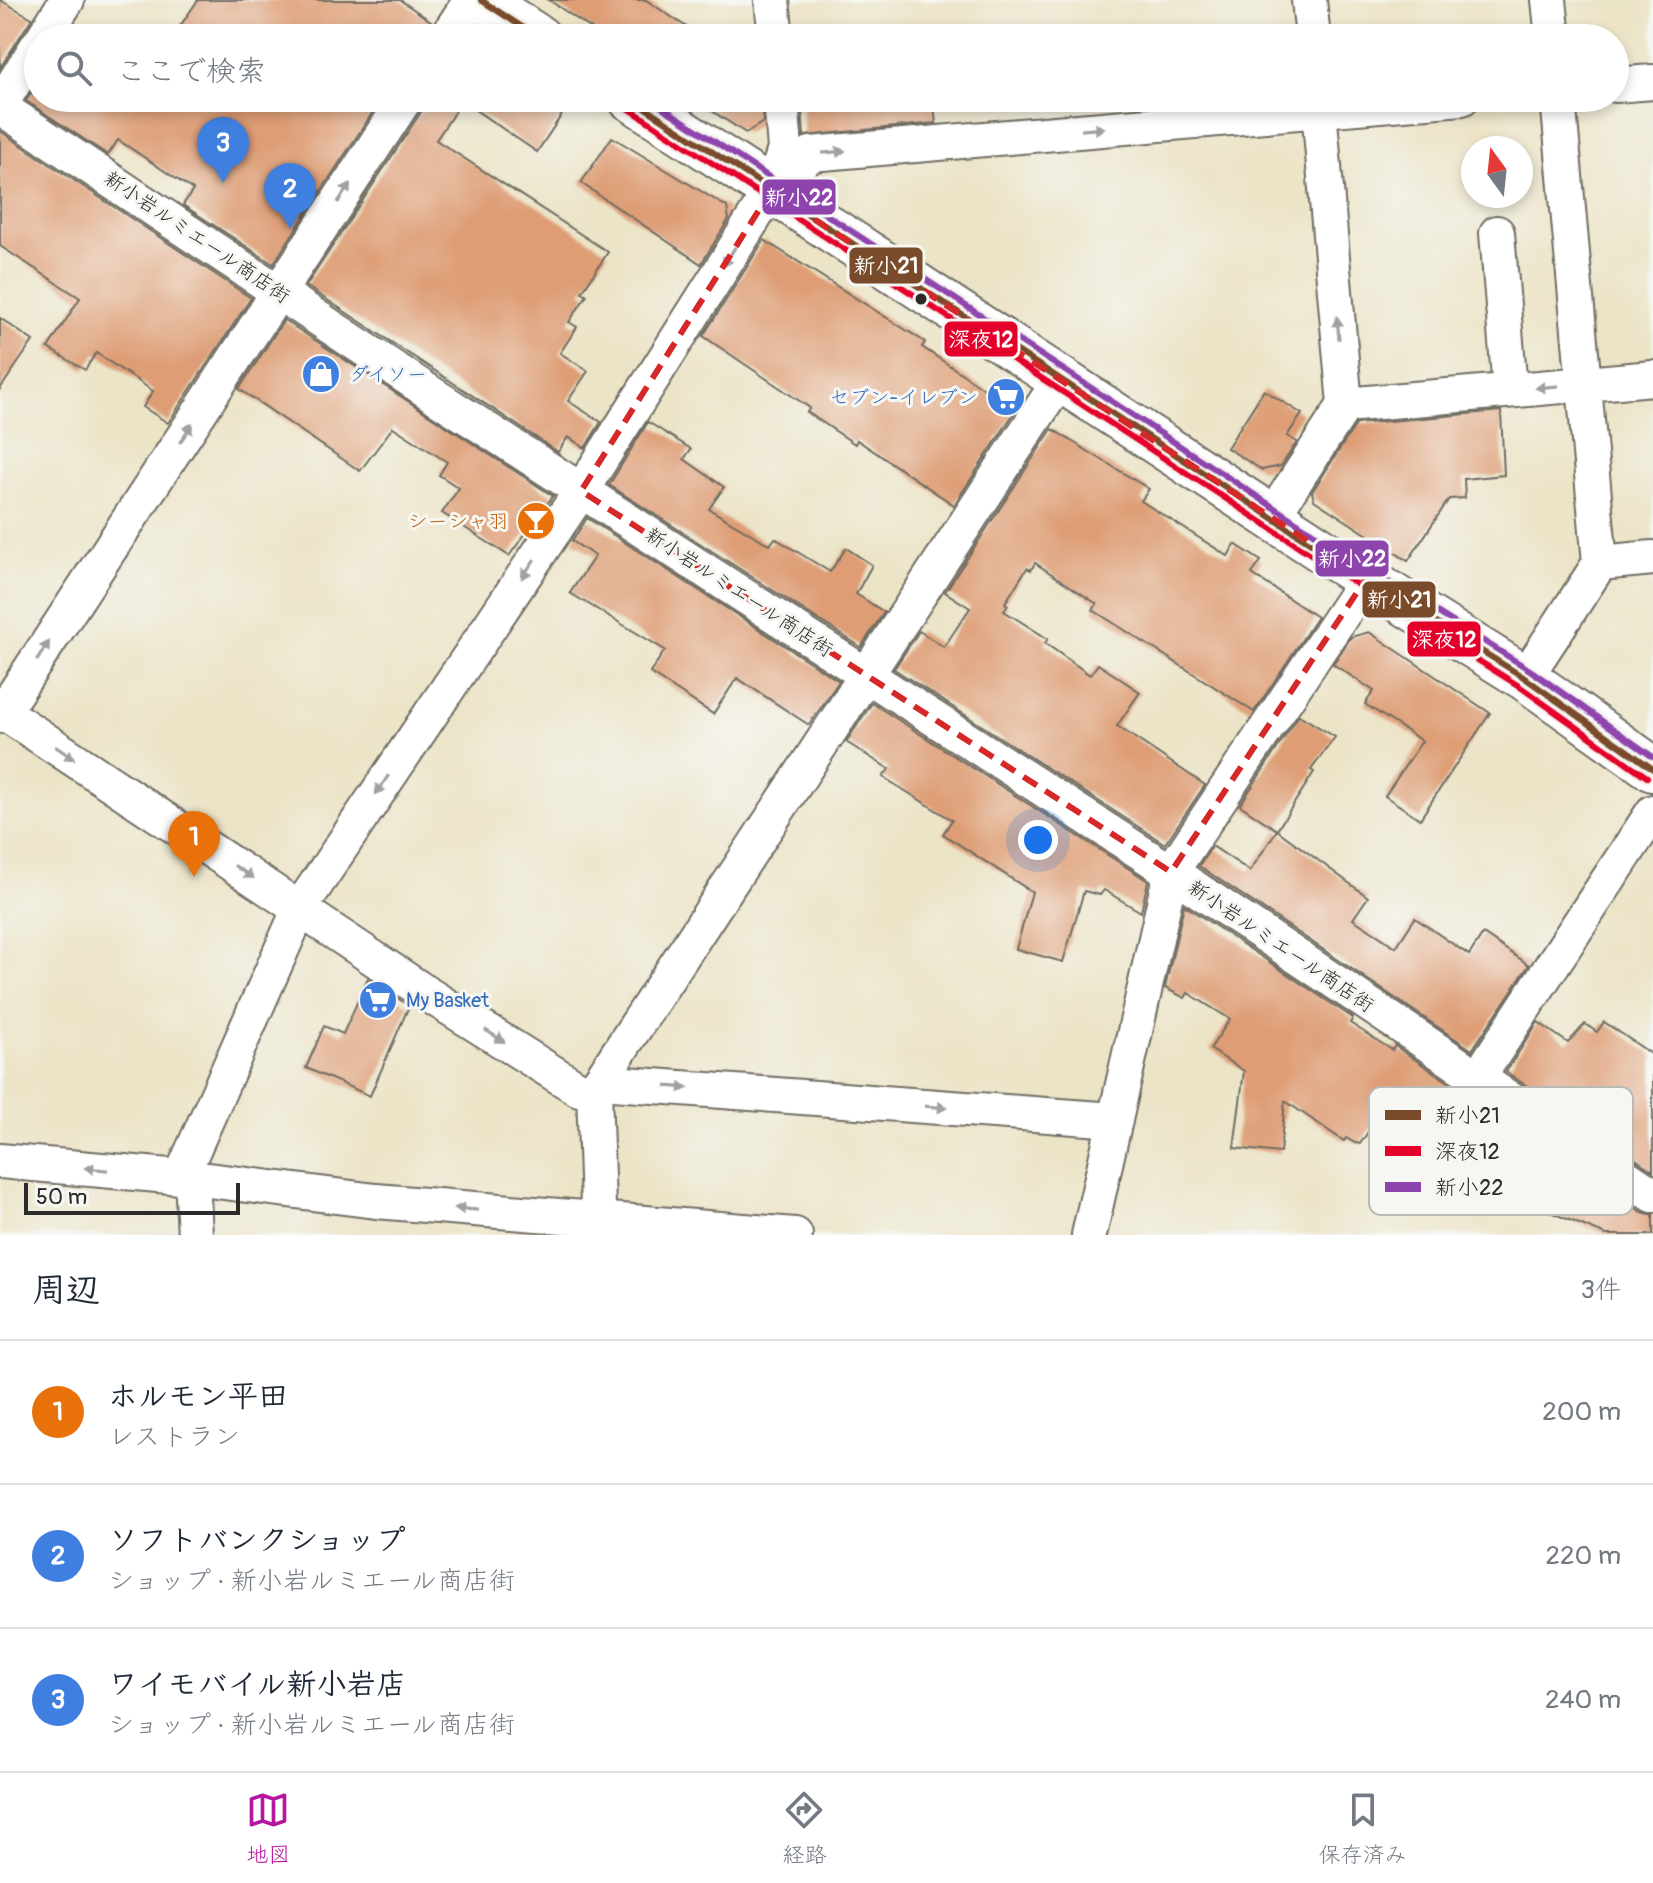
<!DOCTYPE html>
<html lang="ja">
<head>
<meta charset="utf-8">
<style>
	:root { --surface:#fff; --page:#f6f6f7; --text:#1f2937; --muted:#747a83; --line:#e0e1e3; --accent:#b5179e }
	body { margin:0; font-family:Pangolin,"Klee One",sans-serif; background:var(--page); color:var(--text) }
	.compass { position:absolute; left:1461px; top:136px; width:72px; height:72px; border-radius:50%; background:var(--surface); box-shadow:0 4px 12px #0003; rotate:345deg }
	.scale { position:absolute; left:24px; bottom:20px; width:216px; box-sizing:border-box; padding-left:8px; border:4px solid #2b2b2b; border-top:0; font-size:22px; line-height:28px; white-space:nowrap; color:#2b2b2b; -webkit-text-stroke:6px #f6f6f2; paint-order:stroke }
	.you { position:absolute; left:1038px; top:840px; width:28px; height:28px; margin:-20px; border:6px solid #fff; border-radius:50%; background:#1a73e8; box-shadow:0 0 0 12px #1a73e833 }
	.badge { display:grid; place-items:center; width:52px; height:52px; border-radius:50%; background:var(--accent); color:#fff; font-size:26px; font-weight:700 }
	.pin { position:absolute; translate:-50% -66px; filter:drop-shadow(0 2px 4px #0008) }
	.pin::after { content:''; position:absolute; top:42px; width:28px; height:24px; background:inherit; clip-path:polygon(0 0,100% 0,50% 100%) }
	.list { margin:0; padding:0; list-style:none }
	h2 { display:flex; justify-content:space-between; align-items:center; height:104px; margin:0; padding:0 32px; font-size:34px }
	h2 small { font-size:26px; font-weight:400; color:var(--muted) }
	.list li { display:grid; grid-template-columns:52px 1fr auto; gap:24px; align-items:center; box-sizing:border-box; height:144px; padding:0 32px; border-top:2px solid var(--line) }
	.list b { display:block; font-size:30px; white-space:nowrap }
	.list p { margin:0; font-size:26px; white-space:nowrap; color:var(--muted) }
	.list em { font-size:26px; font-style:normal; color:var(--muted) }
	.icon { flex:none; width:44px; height:44px; fill:none; stroke:currentColor; stroke-width:2; stroke-linecap:round; stroke-linejoin:round }
	.map { position:relative; flex:none; width:1653px; height:1235px; overflow:hidden }
	.search { position:absolute; background:var(--surface); box-shadow:0 4px 12px #0003; left:24px; right:24px; top:24px; height:88px; display:flex; align-items:center; gap:20px; box-sizing:border-box; padding:0 28px; border-radius:44px; color:var(--muted); font-size:30px }
	.sheet { height:536px; background:var(--surface) }
	nav { display:flex; justify-content:space-around; align-items:center; box-sizing:border-box; height:112px; border-top:2px solid var(--line); background:var(--surface); font-size:22px; color:var(--muted) }
	nav a { display:grid; justify-items:center; gap:4px }
	nav .on { color:var(--accent) }
	.map>svg:first-child { display:block }
	.building { fill:#de9d74 }
	.lines { fill:none; stroke-linecap:round; stroke-linejoin:round }
	.minor-casing { stroke:#6f6c62; stroke-width:38 }
	.major-casing { stroke:#6f6c62; stroke-width:48 }
	.minor { stroke:#fff; stroke-width:34 }
	.major { stroke:#fff; stroke-width:44 }
	.bus-1-casing { stroke:#f6f6f2; stroke-width:12 }
	.bus-2-casing { stroke:#f6f6f2; stroke-width:12 }
	.bus-3-casing { stroke:#f6f6f2; stroke-width:12 }
	.bus-1 { stroke:#7a4b2a; stroke-width:6 }
	.bus-2 { stroke:#e4002b; stroke-width:6 }
	.bus-3 { stroke:#8e44ad; stroke-width:6 }
	.oneway { fill:#a0a0a0 }
	.marked { fill:none; stroke:#d62828; stroke-width:6; stroke-dasharray:16 10; stroke-linejoin:round }
	.bus-dot { fill:#2b2b2b; stroke:#f6f6f2; stroke-width:3 }
	.labels { text-anchor:middle; dominant-baseline:central; stroke-width:6; stroke-linejoin:round; paint-order:stroke }
	.street-label { font-size:20px; fill:#2b2b2b; stroke:#f6f6f2 }
	.shop-label { font-size:20px; fill:#366cbe; stroke:#f6f6f2; text-anchor:start }
	.food-label { font-size:20px; fill:#c56008; stroke:#f6f6f2; text-anchor:end }
	.key { fill:#f6f6f2; stroke:#b9b9b6; stroke-width:2 }
	.key-label { font-size:22px; fill:#2b2b2b }
	.line-badge { stroke:#f6f6f2; stroke-width:3 }
	.badge-label { font-size:22px; text-anchor:middle; font-weight:bold; fill:#fff }
</style>
</head>
<body>
<div class="map">
<svg width="1653" height="1235" viewBox="0 0 1653 1235">
	<rect width="100%" height="100%" fill="#f6f6f2"/>
	<filter id="ink" filterUnits="userSpaceOnUse"><feTurbulence type="fractalNoise" baseFrequency=".0125" numOctaves="2"/><feDisplacementMap in="SourceGraphic" scale="16" xChannelSelector="R" yChannelSelector="G"/><feConvolveMatrix kernelMatrix="1 2 1 2 8 2 1 2 1" color-interpolation-filters="sRGB"/></filter>
	<filter id="wash" filterUnits="userSpaceOnUse"><feTurbulence type="fractalNoise" baseFrequency=".006" numOctaves="4" result="noise"/><feDisplacementMap in="SourceGraphic" scale="32" xChannelSelector="R" yChannelSelector="G"/><feGaussianBlur stdDeviation="1.8" result="paint"/><feColorMatrix in="noise" values="0 0 0 0 0 0 0 0 0 0 0 0 0 0 0 0 0 1.4 0 .05"/><feComposite in="paint" operator="in"/></filter>
	<g filter="url(#wash)">
		<rect width="100%" height="100%" fill="#ece4c7"/>
		<g id="blocks">
			<g class="building">
				<polygon points="0,0 32,18 0,68"/>
				<polygon points="198,0 400,0 432,22 426,38 302,38 285,27 277,38 172,38"/>
				<polygon points="549,0 646,0 703,38 605,38"/>
				<polygon points="38,82 38,98 382,98 273,264 183,205 193,190 118,140 108,155 26,101"/>
				<polygon points="426,98 573,98 537,152 462,101 436,140 608,252 582,292 587,295 569,322 577,327 560,353 588,371 568,401 601,422 585,448 568,437 558,452 306,286 423,109"/>
				<polygon points="692,98 761,98 763,122 746,133"/>
				<polygon points="801,98 933,98 936,123 804,136"/>
				<polygon points="0,131 251,298 168,423 143,407 153,391 96,353 85,370 48,348 80,298 0,246"/>
				<polygon points="612,137 727,207 729,219 701,264 581,183"/>
				<polygon points="764,240 925,342 922,347 1016,410 954,505 857,440 855,444 807,412 810,408 703,336"/>
				<polygon points="0,318 33,341 0,389"/>
				<polygon points="284,320 553,496 509,556 442,513 459,488 439,475 447,462 393,427 360,471 239,389"/>
				<polygon points="1264,390 1302,414 1287,436 1297,442 1281,466 1262,470 1227,448"/>
				<polygon points="1501,411 1504,475 1464,479 1465,498 1449,499 1408,561 1314,500 1312,492 1356,424"/>
				<polygon points="648,422 691,449 684,459 724,487 709,509 770,545 775,538 830,572 846,548 872,565 856,594 884,612 861,647 609,485"/>
				<polygon points="1052,429 1149,489 1141,501 1228,556 1235,544 1261,561 1252,574 1317,617 1254,712 1093,610 1097,604 1035,563 1031,570 1027,568 1005,603 1008,605 1004,611 1048,639 1045,643 1090,675 1098,664 1140,692 1117,726 1205,785 1165,844 894,669 919,631 944,647 970,608 945,592"/>
				<polygon points="587,518 839,681 809,725 737,678 713,714 650,673 665,650 570,593 595,556 572,541"/>
				<polygon points="1369,632 1490,713 1420,819 1385,796 1422,741 1365,704 1374,691 1333,664 1351,637"/>
				<polygon points="872,703 1148,881 1141,912 1104,890 1100,895 1084,891 1063,962 1016,949 1032,892 943,834 952,820 883,777 889,769 846,742"/>
				<polygon points="1299,715 1335,737 1311,770 1314,772 1277,830 1240,805"/>
				<polygon points="1277,830 1368,897 1353,919 1396,947 1415,918 1469,955 1483,934 1529,965 1472,1050 1199,866 1212,846 1250,871"/>
				<polygon points="1184,905 1353,1018 1350,1023 1392,1050 1395,1046 1478,1102 1455,1138 1405,1106 1396,1120 1383,1110 1360,1144 1355,1143 1346,1138 1344,1141 1285,1101 1280,1153 1234,1148 1244,1071 1210,1049 1230,1019 1188,993 1185,998 1165,988"/>
				<polygon points="368,978 409,1006 370,1096 306,1068 324,1026 343,1034"/>
				<polygon points="1538,1022 1568,1043 1585,1024 1597,1032 1604,1022 1653,1055 1653,1171 1506,1072"/>
				<polygon points="1528,1135 1642,1212 1653,1215 1653,1235 1606,1235 1494,1189"/>
			</g>
		</g>
	</g>
	<g filter="url(#ink)">
		<use href="#blocks" fill-opacity="0" stroke="#6f6c62" stroke-width="2"/>
		<g class="lines">
			<defs>
				<g id="minor">
					<polyline points="772,0 776,38"/>
					<polyline points="1309,0 1313,38"/>
					<polyline points="1549,0 1553,38"/>
					<polyline points="43,38 67,0"/>
					<polyline points="446,38 471,0"/>
					<polyline points="1615,85 1653,82"/>
					<polyline points="0,105 38,45"/>
					<polyline points="0,107 432,394 1171,872 1653,1195"/>
					<polyline points="773,187 785,149 781,98"/>
					<polyline points="1497,233 1510,390"/>
					<polyline points="1345,405 1653,378"/>
					<polyline points="1273,515 1345,405 1318,98"/>
					<polyline points="1600,563 1653,558"/>
					<polyline points="1525,678 1600,563 1558,98"/>
					<polyline points="0,710 429,995 579,1089 594,1090"/>
					<polyline points="0,716 406,98"/>
					<polyline points="1477,1079 1653,812"/>
					<polyline points="599,1082 1115,1120"/>
					<polyline points="0,1161 192,1178 376,1201 795,1235"/>
					<polyline points="181,1177 300,908 581,491 771,191 811,154 1462,98"/>
					<polyline points="192,1178 195,1235"/>
					<polyline points="599,1235 594,1090 1060,380"/>
					<polyline points="1089,1235 1171,872 1366,579"/>
				</g>
				<g id="major">
					<polyline points="481,0 539,38"/>
					<polyline points="630,98 1366,579 1525,678 1653,769"/>
				</g>
			</defs>
			<use href="#minor" class="minor-casing"/>
			<use href="#major" class="major-casing"/>
			<use href="#minor" class="minor"/>
			<use href="#major" class="major"/>
			<defs>
				<g id="bus-1">
					<polyline points="481,0 539,38"/>
					<polyline points="630,98 1366,579 1525,678 1653,769"/>
				</g>
				<polyline id="bus-2" points="625,106 1361,587 1519,686 1647,777"/>
				<polyline id="bus-3" points="648,98 1371,571 1530,670 1653,757"/>
			</defs>
			<use href="#bus-1" class="bus-1-casing"/>
			<use href="#bus-2" class="bus-2-casing"/>
			<use href="#bus-3" class="bus-3-casing"/>
			<use href="#bus-1" class="bus-1"/>
			<use href="#bus-2" class="bus-2"/>
			<use href="#bus-3" class="bus-3"/>
		</g>
		<defs><path id="oneway-solid" d="M-6-.8H1V-3.2L6.5 0L1 3.2V.8H-6Z" transform="scale(2)"/></defs>
		<g class="oneway">
			<use href="#oneway-solid" transform="translate(1093 129) rotate(-5)"/>
			<use href="#oneway-solid" transform="translate(834 152) rotate(-5)"/>
			<use href="#oneway-solid" transform="translate(344 193) rotate(-57)"/>
			<use href="#oneway-solid" transform="translate(729 257) rotate(122)"/>
			<use href="#oneway-solid" transform="translate(1338 328) rotate(-95)"/>
			<use href="#oneway-solid" transform="translate(1547 387) rotate(175)"/>
			<use href="#oneway-solid" transform="translate(186 433) rotate(-57)"/>
			<use href="#oneway-solid" transform="translate(528 569) rotate(124)"/>
			<use href="#oneway-solid" transform="translate(43 651) rotate(-57)"/>
			<use href="#oneway-solid" transform="translate(65 753) rotate(34)"/>
			<use href="#oneway-solid" transform="translate(382 785) rotate(124)"/>
			<use href="#oneway-solid" transform="translate(244 872) rotate(33)"/>
			<use href="#oneway-solid" transform="translate(495 1036) rotate(32)"/>
			<use href="#oneway-solid" transform="translate(677 1087) rotate(4)"/>
			<use href="#oneway-solid" transform="translate(936 1107) rotate(4)"/>
			<use href="#oneway-solid" transform="translate(96 1169) rotate(-175)"/>
			<use href="#oneway-solid" transform="translate(466 1209) rotate(-175)"/>
		</g>
	</g>
	<path class="marked" d="M771 191 1366 579 1171 872 581 491Z"/>
	<defs>
		<symbol id="shop-disc" viewBox="-11 -11 22 22"><circle r="9.5" fill="#3f7fe0" stroke="#f6f6f2"/><path d="M-5-2.5h2.3a2.7 3.5 0 0 1 5.4 0H5L5.5 6h-11ZM-1.5-2.5h3a1.5 2.3 0 0 0-3 0Z" fill="#fff"/></symbol>
		<symbol id="supermarket-disc" viewBox="-11 -11 22 22"><circle r="9.5" fill="#3f7fe0" stroke="#f6f6f2"/><path d="M-6-5.5h2.5l.6 2H6L4.5 2H-2.5L-4.4-4H-6ZM-1.5 3.2a1.3 1.3 0 1 0 .1 0ZM3 3.2a1.3 1.3 0 1 0 .1 0Z" fill="#fff"/></symbol>
		<symbol id="bar-disc" viewBox="-11 -11 22 22"><circle r="9.5" fill="#e8710a" stroke="#f6f6f2"/><path d="M-6-5H6L.8 .8V4.5H3.5V6h-7V4.5H-.8V.8Z" fill="#fff"/></symbol>
	</defs>
	<g fill-rule="evenodd">
		<use href="#shop-disc" x="299" y="352" width="44" height="44"/>
		<use href="#supermarket-disc" x="984" y="375" width="44" height="44"/>
		<use href="#bar-disc" x="514" y="499" width="44" height="44"/>
		<use href="#supermarket-disc" x="356" y="978" width="44" height="44"/>
	</g>
	<circle class="bus-dot" cx="921" cy="299" r="7"/>
	<g class="labels">
		<g class="street-label">
			<text transform="translate(197 237) rotate(34)">新小岩ルミエール商店街</text>
			<text transform="translate(739 592) rotate(33)">新小岩ルミエール商店街</text>
			<text transform="translate(1281 946) rotate(34)">新小岩ルミエール商店街</text>
		</g>
		<g class="shop-label">
			<text x="349" y="374">ダイソー</text>
			<text x="978" y="397" text-anchor="end">セブン-イレブン</text>
			<text x="406" y="1000">My Basket</text>
		</g>
		<g class="food-label">
			<text x="508" y="521">シーシャ羽</text>
		</g>
	</g>
	<rect x="1369" y="1087" width="264" height="128" rx="12" class="key"/>
	<rect x="1385" y="1110" width="36" height="10" fill="#7a4b2a"/>
	<rect x="1385" y="1146" width="36" height="10" fill="#e4002b"/>
	<rect x="1385" y="1182" width="36" height="10" fill="#8e44ad"/>
	<g class="key-label">
		<text x="1435" y="1123">新小21</text>
		<text x="1435" y="1159">深夜12</text>
		<text x="1435" y="1195">新小22</text>
	</g>
	<g class="line-badge">
		<rect x="761" y="178" width="76" height="38" rx="8" fill="#8e44ad"/>
		<rect x="848" y="246" width="76" height="39" rx="8" fill="#7a4b2a"/>
		<rect x="943" y="320" width="76" height="38" rx="8" fill="#e4002b"/>
		<rect x="1314" y="539" width="76" height="39" rx="8" fill="#8e44ad"/>
		<rect x="1361" y="580" width="76" height="39" rx="8" fill="#7a4b2a"/>
		<rect x="1406" y="620" width="76" height="38" rx="8" fill="#e4002b"/>
	</g>
	<g class="badge-label">
		<text x="799" y="205">新小22</text>
		<text x="886" y="273">新小21</text>
		<text x="981" y="347">深夜12</text>
		<text x="1352" y="566">新小22</text>
		<text x="1399" y="607">新小21</text>
		<text x="1444" y="647">深夜12</text>
	</g>
</svg>
<svg class="compass" viewBox="-18 -18 36 36"><path d="M0-13l5 13h-10z" fill="#e53935"/><path d="M0 13l5-13h-10z" fill="#747a83"/></svg>
<div class="scale">50 m</div>
<div class="you"></div>
<div class="pin badge" style="left:194px;top:877px;background:#e8710a">1</div>
<div class="pin badge" style="left:290px;top:229px;background:#3f7fe0">2</div>
<div class="pin badge" style="left:223px;top:183px;background:#3f7fe0">3</div>
<div class="search"><svg class="icon" aria-label="search" viewBox="0 0 24 24"><circle cx="10" cy="10" r="6"/><path d="M15 15l6 6"/></svg>ここで検索</div>
</div>
<section class="sheet">
<h2>周辺<small>3件</small></h2>
<ul class="list">
<li><span class="badge" style="background:#e8710a">1</span><div><b>ホルモン平田</b><p>レストラン</p></div><em>200 m</em></li>
<li><span class="badge" style="background:#3f7fe0">2</span><div><b>ソフトバンクショップ</b><p>ショップ · 新小岩ルミエール商店街</p></div><em>220 m</em></li>
<li><span class="badge" style="background:#3f7fe0">3</span><div><b>ワイモバイル新小岩店</b><p>ショップ · 新小岩ルミエール商店街</p></div><em>240 m</em></li>
</ul>
</section>
<nav>
<a class="on"><svg class="icon" aria-label="map" viewBox="0 0 24 24"><path d="M3 6l6-2 6 2 6-2v14l-6 2-6-2-6 2zM9 4v14M15 6v14"/></svg>地図</a>
<a><svg class="icon" aria-label="directions" viewBox="0 0 24 24"><path d="M12 3l9 9-9 9-9-9zM9 14v-3h6M13 9l2 2-2 2"/></svg>経路</a>
<a><svg class="icon" aria-label="saved" viewBox="0 0 24 24"><path d="M7 4h10v16l-5-4-5 4z"/></svg>保存済み</a>
</nav>
</body>
</html>
